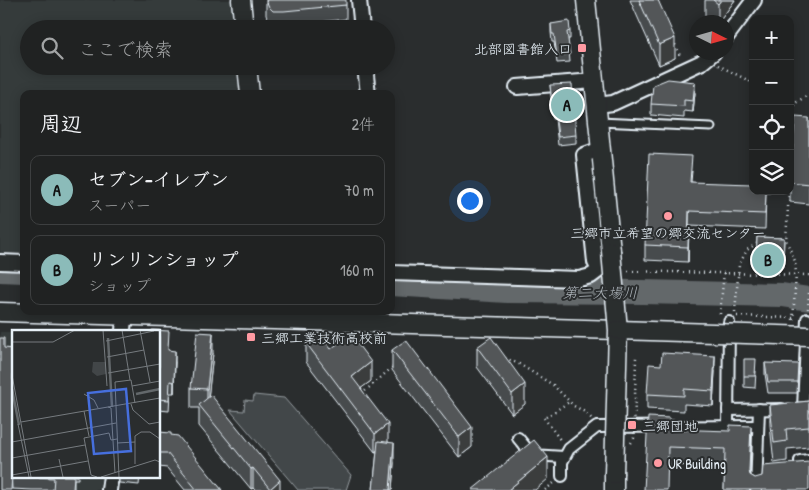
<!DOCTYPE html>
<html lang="ja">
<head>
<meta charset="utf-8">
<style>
	:root { --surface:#202222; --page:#2d2f2f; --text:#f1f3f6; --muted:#a2a4a5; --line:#3d3f40; --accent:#8bbbb9 }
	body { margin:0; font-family:"Patrick Hand","Klee One",sans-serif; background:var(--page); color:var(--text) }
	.controls { position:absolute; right:15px; top:15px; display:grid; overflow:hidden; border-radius:10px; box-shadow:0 2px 12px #0003 }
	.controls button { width:45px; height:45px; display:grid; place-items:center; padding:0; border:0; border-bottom:1px solid var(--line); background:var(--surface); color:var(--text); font:25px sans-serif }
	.compass { position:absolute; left:689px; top:15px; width:45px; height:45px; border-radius:50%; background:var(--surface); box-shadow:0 2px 12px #0003; rotate:95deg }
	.you { position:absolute; left:469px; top:200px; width:18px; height:18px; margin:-12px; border:4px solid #fff; border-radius:50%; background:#1a73e8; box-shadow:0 0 0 8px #1a73e833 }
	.badge { display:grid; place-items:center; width:32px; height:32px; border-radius:50%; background:var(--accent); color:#111; font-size:16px; font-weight:700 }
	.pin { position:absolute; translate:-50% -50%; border:2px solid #fff; box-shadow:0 1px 5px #0006 }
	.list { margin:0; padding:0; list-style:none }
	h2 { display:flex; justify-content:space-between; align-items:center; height:65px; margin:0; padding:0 20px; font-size:21px }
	h2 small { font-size:16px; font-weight:400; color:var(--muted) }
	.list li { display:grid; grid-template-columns:32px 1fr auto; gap:15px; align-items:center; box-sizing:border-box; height:70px; margin:0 10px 10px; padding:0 10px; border:1px solid var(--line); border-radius:10px }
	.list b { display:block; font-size:19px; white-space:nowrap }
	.list p { margin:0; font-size:16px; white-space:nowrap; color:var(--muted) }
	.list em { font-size:16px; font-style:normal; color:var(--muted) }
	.icon { flex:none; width:28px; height:28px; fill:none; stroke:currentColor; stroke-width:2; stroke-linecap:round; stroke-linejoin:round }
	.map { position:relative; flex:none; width:809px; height:490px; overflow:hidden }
	.search { position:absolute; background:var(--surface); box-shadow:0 2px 12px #0003; left:20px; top:20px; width:375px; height:55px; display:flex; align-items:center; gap:12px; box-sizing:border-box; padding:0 18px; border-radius:28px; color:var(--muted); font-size:19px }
	.panel { position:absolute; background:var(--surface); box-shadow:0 2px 12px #0003; left:20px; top:90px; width:375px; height:225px; border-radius:10px }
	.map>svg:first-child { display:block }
	.built { fill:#363a3b }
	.green { fill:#424648; stroke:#959ca0 }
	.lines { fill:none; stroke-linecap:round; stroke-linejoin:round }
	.river { stroke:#63686b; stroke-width:24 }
	.service-casing { stroke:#e8f1f8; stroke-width:11 }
	.pedestrian-casing { stroke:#e8f1f8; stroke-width:14 }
	.minor-casing { stroke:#e8f1f8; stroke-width:18 }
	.tertiary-casing { stroke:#e8f1f8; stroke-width:21 }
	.path { stroke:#e8f1f8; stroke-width:2.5; stroke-dasharray:1 4; stroke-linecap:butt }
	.service { stroke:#2a2d2e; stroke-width:7 }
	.pedestrian { stroke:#2a2d2e; stroke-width:10 }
	.minor { stroke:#2a2d2e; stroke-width:14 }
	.tertiary { stroke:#2a2d2e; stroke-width:18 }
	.tertiary-bridge-casing { stroke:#e8f1f8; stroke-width:21; stroke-linecap:butt }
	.path-bridge { stroke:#e8f1f8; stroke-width:2.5; stroke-dasharray:1 4; stroke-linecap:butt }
	.tertiary-bridge { stroke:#2a2d2e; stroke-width:18 }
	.wall { fill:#474b4d; stroke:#e8f1f8 }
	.shaded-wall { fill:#3a3d3e; stroke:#e8f1f8 }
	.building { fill:#535759; stroke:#e8f1f8 }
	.poi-dot { fill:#ff9aa2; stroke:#2a2d2e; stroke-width:2 }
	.labels { text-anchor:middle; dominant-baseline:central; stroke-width:4; stroke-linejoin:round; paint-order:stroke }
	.poi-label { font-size:14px; fill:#e8f1f8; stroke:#2a2d2e; text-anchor:start }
	.water-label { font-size:15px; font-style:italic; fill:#acb3b9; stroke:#2a2d2e }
	.inset-river { fill:none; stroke:#63686b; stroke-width:2.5 }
	.inset-road { fill:none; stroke:#767b7f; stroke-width:1 }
	.view { fill:#466fde; fill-opacity:0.15; stroke:#466fde; stroke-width:2.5 }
	.inset-edge { fill:none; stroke:#e8f1f8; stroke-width:2.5 }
</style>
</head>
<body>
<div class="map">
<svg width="809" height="490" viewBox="0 0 809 490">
	<rect width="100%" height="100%" fill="#2a2d2e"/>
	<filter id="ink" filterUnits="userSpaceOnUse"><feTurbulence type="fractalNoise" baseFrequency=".02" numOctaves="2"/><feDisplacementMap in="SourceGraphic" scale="10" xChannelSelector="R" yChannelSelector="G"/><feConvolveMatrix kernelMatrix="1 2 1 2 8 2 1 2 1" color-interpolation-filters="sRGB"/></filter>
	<g filter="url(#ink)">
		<g class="built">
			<polygon points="0,0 231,0 233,29 29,29 29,66 237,66 240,94 24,94 24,257 0,256"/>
			<polygon points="0,332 14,332 14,476 102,476 102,490 0,490"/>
		</g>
		<polygon class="green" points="254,395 284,398 351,475 346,490 298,490 230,410 244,411 245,400 253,401"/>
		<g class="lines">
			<g class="river">
				<polyline points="0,270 24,271"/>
				<polyline points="391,284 507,291 642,292 782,295 809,299"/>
			</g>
			<defs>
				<polyline id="service" points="599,122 711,127"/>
				<g id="pedestrian">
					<polyline points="803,408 807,319"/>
					<polyline points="728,410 782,409"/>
					<polyline points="728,426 729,322"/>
					<polyline points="518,438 532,455 564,457"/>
					<polyline points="796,471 801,471 800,461 809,460"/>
					<polyline points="562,476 562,462 569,449 597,427 758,426"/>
					<polyline points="756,490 759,409"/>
				</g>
				<g id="minor">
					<polyline points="359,0 362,29"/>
					<polyline points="726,37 754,0"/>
					<polyline points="365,66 368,94"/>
					<polyline points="517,87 594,81"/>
					<polyline points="597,105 613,103 702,62 714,52"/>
					<polyline points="0,262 24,263"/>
					<polyline points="391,273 579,279 591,276 599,270 595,262 584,155 601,149"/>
					<polyline points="123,331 124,316"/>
					<polyline points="109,490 111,476"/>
				</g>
				<g id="tertiary">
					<polyline points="241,0 244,29"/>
					<polyline points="586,0 611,251"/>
					<polyline points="247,66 250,94"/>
					<polyline points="0,312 618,330"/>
					<polyline points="614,490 614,474"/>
				</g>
			</defs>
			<use href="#service" class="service-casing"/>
			<use href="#pedestrian" class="pedestrian-casing"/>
			<use href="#minor" class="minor-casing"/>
			<use href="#tertiary" class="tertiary-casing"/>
			<g class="path">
				<polyline points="673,40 681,58"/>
				<polyline points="718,65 753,83"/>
				<polyline points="790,166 794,104 809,94"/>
				<polyline points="789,191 786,240 795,261 796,274 793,320"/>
				<polyline points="628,271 809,275"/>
				<polyline points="808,309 809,293"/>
				<polyline points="735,312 739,265 747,250 759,242"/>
				<polyline points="720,314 724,272"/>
				<polyline points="737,316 793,318"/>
				<polyline points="505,358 519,364 553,385 574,406 585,412 592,419"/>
				<polyline points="365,391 394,366"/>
				<polyline points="546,417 569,402"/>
				<polyline points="544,418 561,441"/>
				<polyline points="545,490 554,483"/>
			</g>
			<use href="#service" class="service"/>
			<use href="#pedestrian" class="pedestrian"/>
			<use href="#minor" class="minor"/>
			<use href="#tertiary" class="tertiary"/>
			<defs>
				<g id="tertiary-bridge">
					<polyline points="611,251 618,330 614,474"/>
					<polyline points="618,330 809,336"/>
				</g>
			</defs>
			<use href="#tertiary-bridge" class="tertiary-bridge-casing"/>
			<polyline class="path-bridge" points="631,443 634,438 636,356"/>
			<use href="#tertiary-bridge" class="tertiary-bridge"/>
		</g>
		<g class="wall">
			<polygon points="266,0 346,5 346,19 284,26 273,25 269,22 266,15"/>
			<polygon points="630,0 658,0 675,58 659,65"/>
			<polygon points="705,0 735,0 719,22 716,22 705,15"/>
			<polygon points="551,24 570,31 570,39 568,39 570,62 557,63 554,42 552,42 551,32"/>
			<polygon points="550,85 576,135 576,143 558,145 555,119 553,119"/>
			<polygon points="695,93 693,112 684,111 684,118 651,115 651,104"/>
			<polygon points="809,118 809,204 790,202 790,182"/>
			<polygon points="692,171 691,182 753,191 770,191 770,193 766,193 765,229 689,226 688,262 645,260 645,245"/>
			<polygon points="757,237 784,238 783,267 772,267 771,270 756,269"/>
			<polygon points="159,331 168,350 175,362 174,393 170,393 169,411 159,410"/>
			<polygon points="306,343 331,349 371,381 361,388 388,442 394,463 392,490 373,490 377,451 375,452 306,362"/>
			<polygon points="477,347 525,404 512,414 477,367"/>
			<polygon points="4,348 13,380 14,476 78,476 78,479 74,479 74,490 32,490 12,489"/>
			<polygon points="392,350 472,447 459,457 392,370"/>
			<polygon points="213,353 208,398 280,490 255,490 253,488 251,489 199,426 199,408 191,408 191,388"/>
			<polygon points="765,363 798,375 797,393 768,393 765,374"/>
			<polygon points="715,371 713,406 684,404 684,411 647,409 647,394"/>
			<polygon points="756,371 755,388 744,387 744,376"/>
			<polygon points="809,401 809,447 787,449 787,461 774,463 770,425 770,405"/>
			<polygon points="670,429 751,445 750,473 750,475 755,478 724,490 725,467 668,465 644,490"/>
			<polygon points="159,432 171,435 222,490 185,490 167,468 159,467"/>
			<polygon points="119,476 140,476 139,485 119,483"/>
		</g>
		<g class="shaded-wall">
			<polygon points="721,0 735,0 719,22 718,22 718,4"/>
			<polygon points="675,38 675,58 659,65 659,45"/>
			<polygon points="695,82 695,93 693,112 693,101"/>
			<polygon points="689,211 689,226 688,262 688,247"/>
			<polygon points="213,333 213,353 207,409 207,389"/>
			<polygon points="175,351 175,362 174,393 174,382"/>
			<polygon points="715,356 715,371 713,406 713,391"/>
			<polygon points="371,362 371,381 352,395 352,377"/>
			<polygon points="525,384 525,404 512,414 512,394"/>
			<polygon points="388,424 388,442 375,452 375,434"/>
			<polygon points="751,426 751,445 749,490 749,471"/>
			<polygon points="472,427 472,447 459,457 459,437"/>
			<polygon points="394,443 394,463 392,490 390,490"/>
			<polygon points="548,457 548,479 535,490 508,490"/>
			<polygon points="253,468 253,488 251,489 251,469"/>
			<polygon points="280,480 280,490 270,490 270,489"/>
		</g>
		<g class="building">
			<polygon points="266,0 346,0 346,5 284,11 273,11 269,7"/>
			<polygon points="639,0 658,0 675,38 659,45"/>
			<polygon points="713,0 721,0 718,4"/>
			<polygon points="569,21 570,31 567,32 570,54 557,56 554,34 552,34 551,24"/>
			<polygon points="668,79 695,82 693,101 684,100 684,106 651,104 653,85"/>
			<polygon points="572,84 576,135 558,137 555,111 553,112 550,85"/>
			<polygon points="795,117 809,118 809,184 790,182"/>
			<polygon points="753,131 753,191 766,191 765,214 689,211 688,247 645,245 649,154 692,156 690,182 752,184"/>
			<polygon points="757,237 784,238 783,259 772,259 771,262 756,262"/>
			<polygon points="152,330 169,331 168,350 175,351 174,382 170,381 169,400 159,399 159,331 152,331"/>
			<polygon points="197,332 213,333 207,389 191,388"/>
			<polygon points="319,333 331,349 350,334 371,362 352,377 388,424 375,434 306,343"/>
			<polygon points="491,337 525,384 512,394 477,347"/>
			<polygon points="0,338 4,338 4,348 14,349 13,380 14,380 14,476 74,476 73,490 53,490 54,478 12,476 11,490 0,490"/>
			<polygon points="406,340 472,427 459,437 392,350"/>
			<polygon points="662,353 715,356 713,391 684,389 684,396 647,394 649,364 661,365"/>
			<polygon points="744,359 756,359 755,376 744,376"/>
			<polygon points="765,363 798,364 797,382 768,382"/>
			<polygon points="211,395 280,480 270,489 253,468 251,469 199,405"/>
			<polygon points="809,401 809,427 786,429 787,441 774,443 770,405"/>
			<polygon points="648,417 670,418 669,429 730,431 730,425 751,426 749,471 750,475 755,478 762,476 763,466 809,462 809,490 724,490 725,449 668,447 667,490 644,490"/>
			<polygon points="159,432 171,433 171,435 178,436 222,490 197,490 167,453 159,453"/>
			<polygon points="534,440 548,457 508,490 472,490"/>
			<polygon points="378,441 394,443 390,490 373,490"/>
		</g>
	</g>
	<g class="poi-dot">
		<rect x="577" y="43" width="10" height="10" rx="2.5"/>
		<circle cx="668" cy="216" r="5"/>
		<rect x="246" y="332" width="10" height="10" rx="2.5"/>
		<rect x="627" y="420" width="10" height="10" rx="2.5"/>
		<circle cx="658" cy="463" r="5"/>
	</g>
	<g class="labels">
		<g class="poi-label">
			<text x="572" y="48" text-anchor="end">北部図書館入口</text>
			<text x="668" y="232" text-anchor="middle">三郷市立希望の郷交流センター</text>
			<text x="261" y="337">三郷工業技術高校前</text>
			<text x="642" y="425">三郷団地</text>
			<text x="668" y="463">UR Building</text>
		</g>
		<g class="water-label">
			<text x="600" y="292">第二大場川</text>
		</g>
	</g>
	<g transform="translate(12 330)">
		<rect width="148" height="148" fill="#2a2d2e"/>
		<path d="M81 32H94V44L85 46 80 42Z" fill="#424648"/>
		<path class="inset-river" d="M96 8 100 77M0 59 7 95M124 64 148 59"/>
		<path class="inset-road" d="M91 0 95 56M110 0 118 50M128 0 138 52M94 11 142 1M0 12H41L63 0M95 27 132 20M96 43 148 34M0 45 19 147M120 56 148 51M72 64 82 70 86 78M119 74 121 80 137 94 148 92M96 77 99 78 103 143M72 81 77 106M9 92 148 68M6 94 17 147M0 112 104 93M105 113 123 112M0 128 73 115M47 129 51 147M123 134V106L129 102H138L148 109M0 145 76 131M85 147 79 145 72 108 97 103 99 110 105 109M89 147 143 130 148 132M107 147 103 52 119 50 123 73"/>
		<path class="view" d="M114 59 119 121 82 124 76 63Z"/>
		<rect width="148" height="148" class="inset-edge"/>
	</g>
</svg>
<div class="controls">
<button>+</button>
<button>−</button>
<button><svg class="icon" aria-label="locate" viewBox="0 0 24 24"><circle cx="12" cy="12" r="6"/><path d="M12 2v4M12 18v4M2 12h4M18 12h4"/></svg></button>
<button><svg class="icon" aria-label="layers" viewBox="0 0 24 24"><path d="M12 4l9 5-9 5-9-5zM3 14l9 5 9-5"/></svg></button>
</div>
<svg class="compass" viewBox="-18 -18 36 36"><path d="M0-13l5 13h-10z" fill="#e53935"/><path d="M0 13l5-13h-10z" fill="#a2a4a5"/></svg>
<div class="you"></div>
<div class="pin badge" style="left:567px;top:105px">A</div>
<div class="pin badge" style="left:768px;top:260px">B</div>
<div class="search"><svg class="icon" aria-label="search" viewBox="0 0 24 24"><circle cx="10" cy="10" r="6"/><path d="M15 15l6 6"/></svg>ここで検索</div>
<section class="panel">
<h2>周辺<small>2件</small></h2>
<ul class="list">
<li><span class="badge">A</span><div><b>セブン-イレブン</b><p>スーパー</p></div><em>70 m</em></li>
<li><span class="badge">B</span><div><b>リンリンショップ</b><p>ショップ</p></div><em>160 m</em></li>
</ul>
</section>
</div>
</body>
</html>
